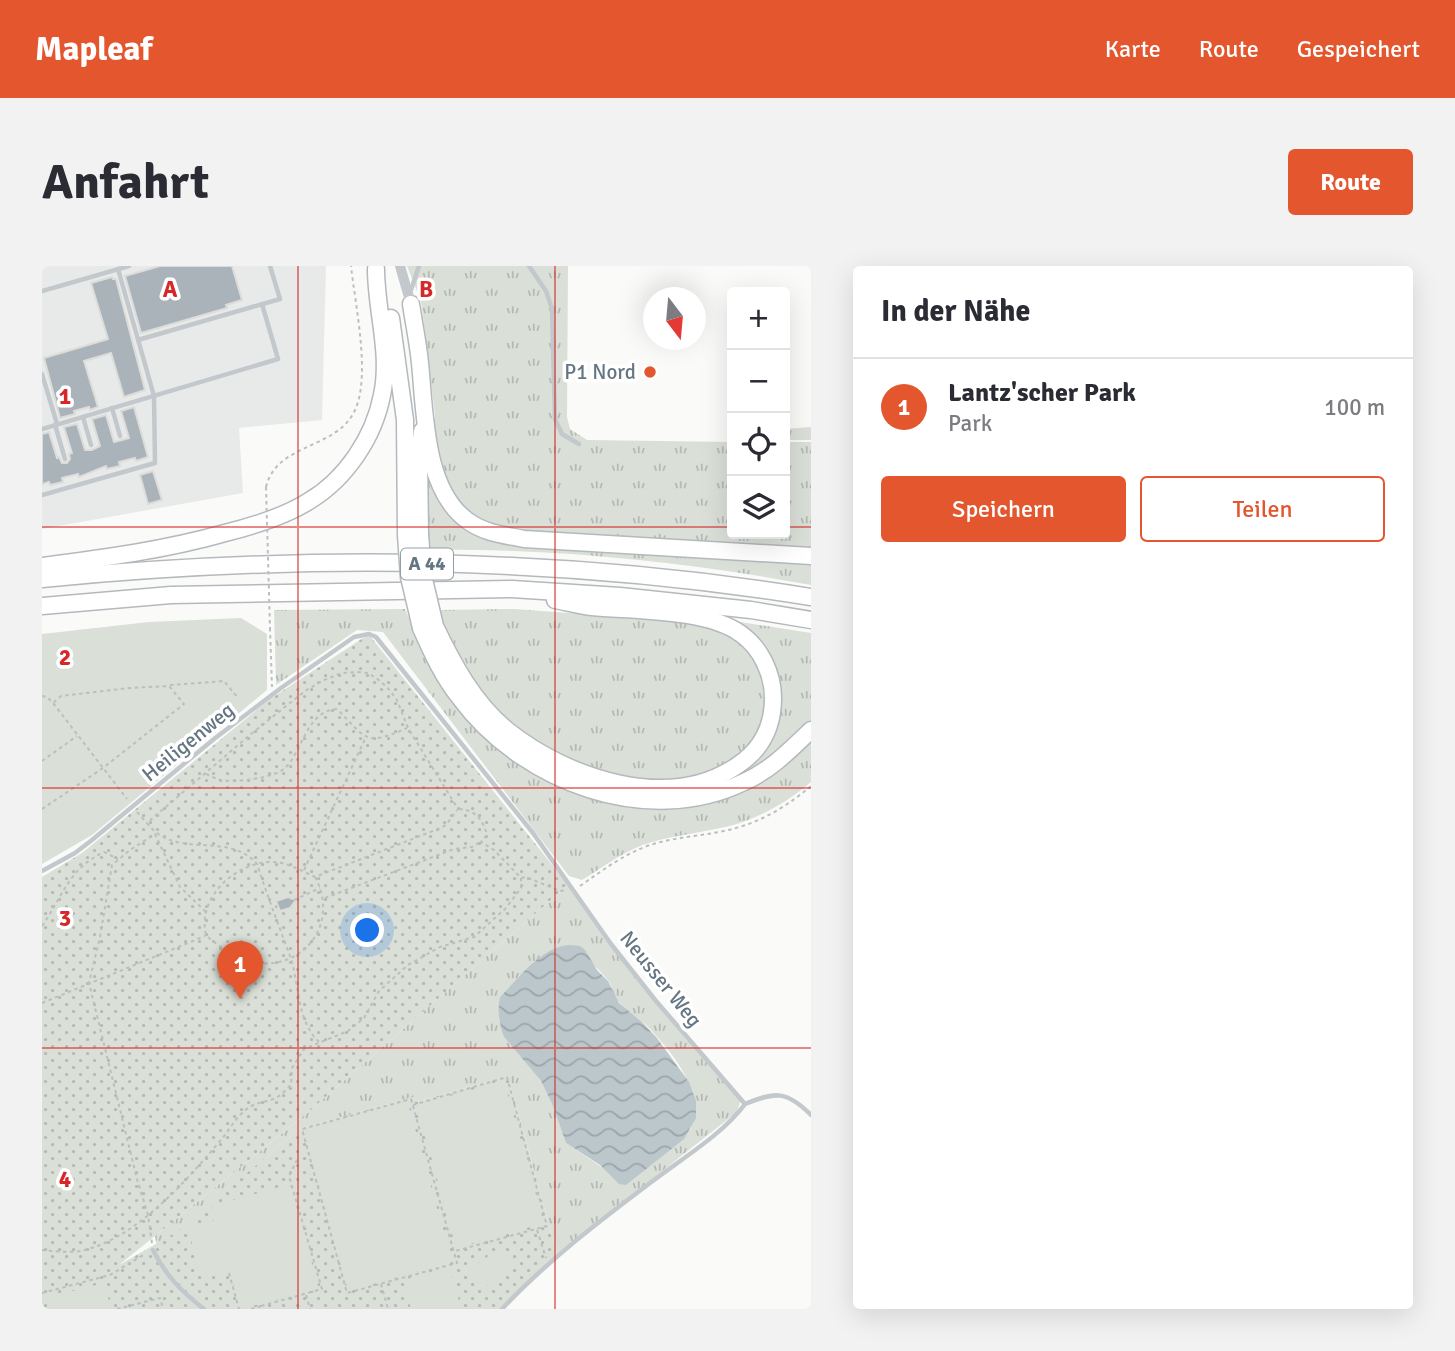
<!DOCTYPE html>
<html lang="de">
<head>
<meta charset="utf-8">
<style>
	:root { --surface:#fff; --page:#f2f2f3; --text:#2b2b33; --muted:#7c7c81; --line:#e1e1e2; --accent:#e4572e }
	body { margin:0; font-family:Signika,sans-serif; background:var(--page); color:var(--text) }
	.controls { position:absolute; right:21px; top:21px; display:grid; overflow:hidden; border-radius:7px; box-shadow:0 7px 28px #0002 }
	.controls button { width:63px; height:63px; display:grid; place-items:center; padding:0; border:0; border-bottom:2px solid var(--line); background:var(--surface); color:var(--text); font:35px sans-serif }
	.compass { position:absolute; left:601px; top:21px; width:63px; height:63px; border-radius:50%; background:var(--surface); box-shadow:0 7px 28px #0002; rotate:164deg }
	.you { position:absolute; left:326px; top:665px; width:24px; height:24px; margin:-18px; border:5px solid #fff; border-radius:50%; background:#1a73e8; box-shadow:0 0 0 10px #1a73e833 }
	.badge { display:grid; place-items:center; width:46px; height:46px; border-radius:50%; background:var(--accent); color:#fff; font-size:23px; font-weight:700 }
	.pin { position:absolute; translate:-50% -58px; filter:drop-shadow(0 2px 4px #0008) }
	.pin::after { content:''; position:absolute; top:37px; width:24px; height:21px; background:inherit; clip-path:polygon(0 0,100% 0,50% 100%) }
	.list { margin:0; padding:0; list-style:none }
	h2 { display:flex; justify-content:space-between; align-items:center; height:91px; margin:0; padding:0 28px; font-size:30px }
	h2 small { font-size:23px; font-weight:400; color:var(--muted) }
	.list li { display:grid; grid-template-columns:46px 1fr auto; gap:21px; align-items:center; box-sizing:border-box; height:98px; padding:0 28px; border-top:2px solid var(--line) }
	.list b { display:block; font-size:26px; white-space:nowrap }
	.list p { margin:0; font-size:23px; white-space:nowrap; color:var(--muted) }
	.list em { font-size:23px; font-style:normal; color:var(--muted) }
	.actions { display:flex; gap:14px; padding:21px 28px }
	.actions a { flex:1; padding:16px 0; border:2px solid var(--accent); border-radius:7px; text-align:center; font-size:24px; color:var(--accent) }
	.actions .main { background:var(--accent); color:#fff }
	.icon { flex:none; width:38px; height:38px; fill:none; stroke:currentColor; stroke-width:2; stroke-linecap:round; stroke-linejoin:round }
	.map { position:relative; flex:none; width:769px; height:1043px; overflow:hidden; border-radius:7px }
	header { display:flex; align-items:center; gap:42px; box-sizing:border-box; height:98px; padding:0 35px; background:var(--accent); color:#fff }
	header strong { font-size:33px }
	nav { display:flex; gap:38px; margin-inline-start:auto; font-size:24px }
	.intro { display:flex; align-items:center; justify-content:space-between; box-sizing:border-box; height:168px; padding:0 42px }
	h1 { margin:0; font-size:49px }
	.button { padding:18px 32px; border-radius:7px; background:var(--accent); color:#fff; font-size:24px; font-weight:700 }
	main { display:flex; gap:42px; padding:0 42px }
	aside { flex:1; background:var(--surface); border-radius:7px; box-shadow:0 7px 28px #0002 }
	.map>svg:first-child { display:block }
	.built { fill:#e8e9e9 }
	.grass { fill:url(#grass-tufts); fill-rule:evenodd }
	.park { fill:url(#park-dots) }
	.garden { fill:#dadfd7 }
	.water { fill:url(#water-waves) }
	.building { fill:#aab3b9; stroke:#dcdcda; stroke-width:2 }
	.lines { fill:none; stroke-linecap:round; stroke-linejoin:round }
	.motorway-casing { stroke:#b4b9bd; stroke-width:19 }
	.path { stroke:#bbbfc2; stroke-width:2; stroke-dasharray:3.5 3.5; stroke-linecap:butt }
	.service { stroke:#c3c8cc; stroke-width:4.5 }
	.tertiary { stroke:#c3c8cc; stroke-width:10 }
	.motorway { stroke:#fff; stroke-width:16 }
	.motorway-bridge-casing { stroke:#b4b9bd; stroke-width:19; stroke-linecap:butt }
	.path-bridge { stroke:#bbbfc2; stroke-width:2; stroke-dasharray:3.5 3.5; stroke-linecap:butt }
	.motorway-bridge { stroke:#fff; stroke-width:16 }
	.grid { fill:none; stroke:#d62828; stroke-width:2; stroke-opacity:0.55 }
	.poi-dot { fill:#e4572e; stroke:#fff; stroke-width:2.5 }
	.labels { text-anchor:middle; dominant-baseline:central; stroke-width:7; stroke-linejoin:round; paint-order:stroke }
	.shield { fill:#fff; stroke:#939fa8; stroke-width:2 }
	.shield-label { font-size:19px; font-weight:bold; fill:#657683 }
	.poi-label { font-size:21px; fill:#657683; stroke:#fff; text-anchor:end }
	.street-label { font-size:21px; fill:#657683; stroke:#fff }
	.grid-label { font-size:23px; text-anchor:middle; font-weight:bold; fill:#d62828; stroke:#fff; stroke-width:7; stroke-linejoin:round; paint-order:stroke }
</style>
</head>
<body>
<header>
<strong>Mapleaf</strong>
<nav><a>Karte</a><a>Route</a><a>Gespeichert</a></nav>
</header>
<div class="intro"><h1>Anfahrt</h1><a class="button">Route</a></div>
<main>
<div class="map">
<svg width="769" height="1043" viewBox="0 0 769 1043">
	<defs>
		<pattern id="grass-tufts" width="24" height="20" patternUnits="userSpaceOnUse" patternTransform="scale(1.75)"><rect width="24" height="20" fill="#dadfd7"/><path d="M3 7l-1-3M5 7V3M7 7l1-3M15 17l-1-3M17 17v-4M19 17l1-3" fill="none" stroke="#b4b9b4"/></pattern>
		<pattern id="park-dots" width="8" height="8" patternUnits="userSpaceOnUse" patternTransform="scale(1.75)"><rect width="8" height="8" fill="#dadfd7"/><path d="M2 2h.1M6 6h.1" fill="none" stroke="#b4b9b4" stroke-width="1.8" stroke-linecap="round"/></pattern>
		<pattern id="water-waves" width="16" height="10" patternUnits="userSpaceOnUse" patternTransform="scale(1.75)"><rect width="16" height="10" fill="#bbc7cb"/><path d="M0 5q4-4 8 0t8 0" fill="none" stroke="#9ca6aa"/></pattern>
	</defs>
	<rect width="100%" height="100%" fill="#fafaf8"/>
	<polygon class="built" points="0,0 284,0 280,154 197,162 201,227 0,263"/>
	<g class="grass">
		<path d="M365 0H526L525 151 528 163 545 174 690 176V268H743V176H769V319C644 296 514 282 387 284L383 199 393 150 379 35Z"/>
		<polygon points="769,161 769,174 743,174 743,163"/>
		<path d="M363 343 381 385 470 493 658 538 769 472V516C747 535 722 549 695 558 667 566 638 568 610 576 584 583 563 600 540 614L527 610 341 366 315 364 234 419 232 344Z"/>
		<path d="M473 343C521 347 569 349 616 354 635 356 656 356 674 363 698 372 715 390 722 415 727 435 723 454 713 471 702 491 681 503 658 509 594 525 515 500 466 455 433 425 410 387 398 344Z"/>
		<path d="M692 355 769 367V455C737 487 720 501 677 519 714 498 716 488 736 453L710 368Z"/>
		<path d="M526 619 568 678 697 831 698 836 695 846 515 988 466 810 374 836 372 831 259 862 115 983 113 970 265 847ZM520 680C537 689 556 699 567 716 571 722 571 730 576 735 584 745 596 751 605 760 630 786 665 827 648 864L567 906 524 877 510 838 499 815 462 771 457 753 458 731 502 689Z"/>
	</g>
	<polygon class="park" points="328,370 526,619 265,847 77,999 133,967 259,862 372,831 374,836 466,810 515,988 459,1043 0,1043 0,611 40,587 228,433 321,372"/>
	<g class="garden">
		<polygon points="199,352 225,368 225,424 50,569 0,598 0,368 107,356"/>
		<polygon points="462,815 502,957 414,982 375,839"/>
		<polygon points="365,834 410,996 306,1025 261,863"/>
		<polygon points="248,918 277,1023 198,1043 188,1006 160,1013 146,962 173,954 170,940"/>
		<polygon points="458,982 471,1002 439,1024 426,1004"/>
		<polygon points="408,1001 419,1043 369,1043 361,1014"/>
		<polygon points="62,1017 69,1042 11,1043 8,1031"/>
	</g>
	<path class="water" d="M528 679 538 680 543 684 555 704 566 715 577 737 599 755 615 772 647 816 654 835V852L642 873 584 919 577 918 558 899 524 877 510 838 499 815 462 771C457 758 455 744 458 731 477 712 500 680 528 679Z"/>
	<g class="building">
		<polygon points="118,0 190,0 200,34 184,39 185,42 99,67 83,10"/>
		<polygon points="70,11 71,13 74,13 103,124 82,131 69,87 42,95 56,141 48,144 47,141 32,145 33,148 18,152 2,92 66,73 49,17"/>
		<polygon points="92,141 106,191 94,195 93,192 77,196 78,200 65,203 64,200 37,211 36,208 20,212 21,216 8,219 7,216 0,218 0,168 7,166 15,192 17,191 20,197 25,197 28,193 27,188 30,187 22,161 35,158 43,184 50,184 58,180 50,153 64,149 72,176 80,174 87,172 79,145"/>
		<polygon points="111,205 120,234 106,238 98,209"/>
		<polygon points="246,631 254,634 248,642 238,645 234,635"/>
	</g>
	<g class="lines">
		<defs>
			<g id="motorway">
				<path d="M369 38C372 58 376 77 378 97 383 146 382 224 426 255 442 267 463 269 482 273L769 290"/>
				<polyline points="349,52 363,154 364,269"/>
				<polyline points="378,268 377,190 380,165"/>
				<path d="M0 300C62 292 123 284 183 267 211 260 242 251 267 235 304 213 332 171 340 129 349 87 334 45 334 3"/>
				<path d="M0 313C255 288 515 290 769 331"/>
				<polyline points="0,340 129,329 470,323 578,330 709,344 769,354"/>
				<path d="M393 360C411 398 432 437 465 464 525 512 627 547 696 499 720 483 731 460 731 432 731 408 719 382 699 368 665 343 592 345 550 341 538 340 525 336 513 334"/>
				<path d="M379 362C390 387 401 411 418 432 480 516 605 563 702 516 729 504 748 484 769 464"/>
			</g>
		</defs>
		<use href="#motorway" class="motorway-casing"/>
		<g class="path">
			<path d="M224 221C235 176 295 184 313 144 329 110 313 38 309 0"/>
			<polyline points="228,362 230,421"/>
			<polyline points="128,419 182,415 196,432"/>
			<polyline points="0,430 5,431 11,437 85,533"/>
			<polyline points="0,495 35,470"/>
			<path d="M164 508C169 510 174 513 179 514 192 517 233 512 243 502 261 485 264 445 295 443 325 473 322 481 365 462"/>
			<polyline points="0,543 61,502 142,438 127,420 87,422 19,430 11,437"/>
			<path d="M417 543C434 544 441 554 445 569L439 576 452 584 479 612 484 611 518 625 523 624"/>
			<polyline points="95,546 105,557"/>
			<polyline points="262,604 323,473"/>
			<path d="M273 611C293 647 275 690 232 697 209 700 181 685 164 669 155 632 192 598 227 596 243 595 258 604 273 611L396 563 404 559 415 544"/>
			<path d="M538 620C561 604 582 588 608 579 636 570 666 570 694 562 721 555 748 538 769 520"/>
			<polyline points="283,632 412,583 430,581 438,576"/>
			<polyline points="252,634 278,622"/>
			<path d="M0 660C21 630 26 603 62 586L76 593"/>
			<polyline points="0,737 163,670"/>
			<path d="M277 776C254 754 258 719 248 690 237 660 225 629 215 598 186 564 133 595 105 557L209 468 263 425 282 414 300 407 315 406 326 407 334 412 345 421 355 434 366 462 416 543"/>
			<polygon points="369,833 415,997 305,1027 260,863"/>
			<polyline points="371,839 465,811 505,960 413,985"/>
			<polyline points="495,964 504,992"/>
			<polyline points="110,977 106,949 95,913 47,717 58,671 70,599 88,584 113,568 138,621 165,647"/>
			<path d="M0 984C12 985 26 987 38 985 94 974 147 912 183 869 188 862 193 854 199 848 212 834 224 838 237 830 241 828 245 822 249 819L250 802 262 783 306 765 322 752 337 725 366 699 398 681 432 671 464 642 479 622V612"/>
			<polyline points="187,1007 197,1043"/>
			<polyline points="339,1018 346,1043"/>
			<polyline points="0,1027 68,1009 103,988"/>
			<polyline points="264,1029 268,1043"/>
			<polyline points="219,1040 280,1023 247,910 255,894"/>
			<polyline points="75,1043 118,1032 121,1043"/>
			<polyline points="209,1043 219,1040 219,1043"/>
		</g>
		<g class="service">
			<polyline points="487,0 504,25 510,43 513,153 520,168 537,178"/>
			<polyline points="369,24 377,0"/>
			<polyline points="0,25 87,0"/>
			<polyline points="96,74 238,33 228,0"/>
			<polyline points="0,108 15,158"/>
			<polyline points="70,142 78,170"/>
			<polyline points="41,151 49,179"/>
			<polyline points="13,159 23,193"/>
			<polyline points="0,163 236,93 220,38"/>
			<polyline points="0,229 113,197 112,130 76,3"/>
			<path d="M0 605 33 587 50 574 172 473 239 422 312 371 327 368 334 371 491 567 569 678 614 735 703 838C682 867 641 892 612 914 559 954 506 994 460 1043"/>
			<path d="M703 838C734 825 745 825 769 849"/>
			<path d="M111 984C124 1010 140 1026 162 1043"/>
		</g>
		<polyline class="tertiary" points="358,0 369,38"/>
		<use href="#motorway" class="motorway"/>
		<defs>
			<g id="motorway-bridge">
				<polyline points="378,268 381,309 393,360"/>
				<polyline points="364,269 367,311 379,362"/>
			</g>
		</defs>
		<use href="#motorway-bridge" class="motorway-bridge-casing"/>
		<polyline class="path-bridge" points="224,221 228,362"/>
		<use href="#motorway-bridge" class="motorway-bridge"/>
	</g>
	<path class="grid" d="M256 0V1043M513 0V1043M0 261H690M743 261H769M0 522H769M0 782H769"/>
	<circle class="poi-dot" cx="608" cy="106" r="7"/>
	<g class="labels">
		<rect class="shield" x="359" y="282.5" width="52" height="31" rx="5"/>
		<g class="shield-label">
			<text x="385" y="298">A 44</text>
		</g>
		<g class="poi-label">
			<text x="594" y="106">P1 Nord</text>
		</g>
		<g class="street-label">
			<text transform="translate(146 476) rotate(-39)">Heiligenweg</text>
			<text transform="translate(619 713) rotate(51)">Neusser Weg</text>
		</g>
	</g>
	<g class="grid-label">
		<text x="128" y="31">A</text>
		<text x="384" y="31">B</text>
		<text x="23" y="138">1</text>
		<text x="23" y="399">2</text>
		<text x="23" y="660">3</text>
		<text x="23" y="921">4</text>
	</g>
</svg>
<div class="controls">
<button>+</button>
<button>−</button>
<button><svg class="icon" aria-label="locate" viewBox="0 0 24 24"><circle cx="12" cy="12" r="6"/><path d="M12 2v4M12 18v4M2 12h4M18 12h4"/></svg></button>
<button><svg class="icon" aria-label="layers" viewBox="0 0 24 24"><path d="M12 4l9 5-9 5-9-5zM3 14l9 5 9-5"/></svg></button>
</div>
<svg class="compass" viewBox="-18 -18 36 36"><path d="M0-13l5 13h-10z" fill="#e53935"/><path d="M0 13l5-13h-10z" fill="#7c7c81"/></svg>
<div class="you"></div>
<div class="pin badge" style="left:198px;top:733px">1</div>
</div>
<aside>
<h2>In der Nähe<small></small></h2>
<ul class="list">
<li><span class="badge">1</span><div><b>Lantz'scher Park</b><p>Park</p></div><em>100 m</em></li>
</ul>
<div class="actions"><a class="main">Speichern</a><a>Teilen</a></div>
</aside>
</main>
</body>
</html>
